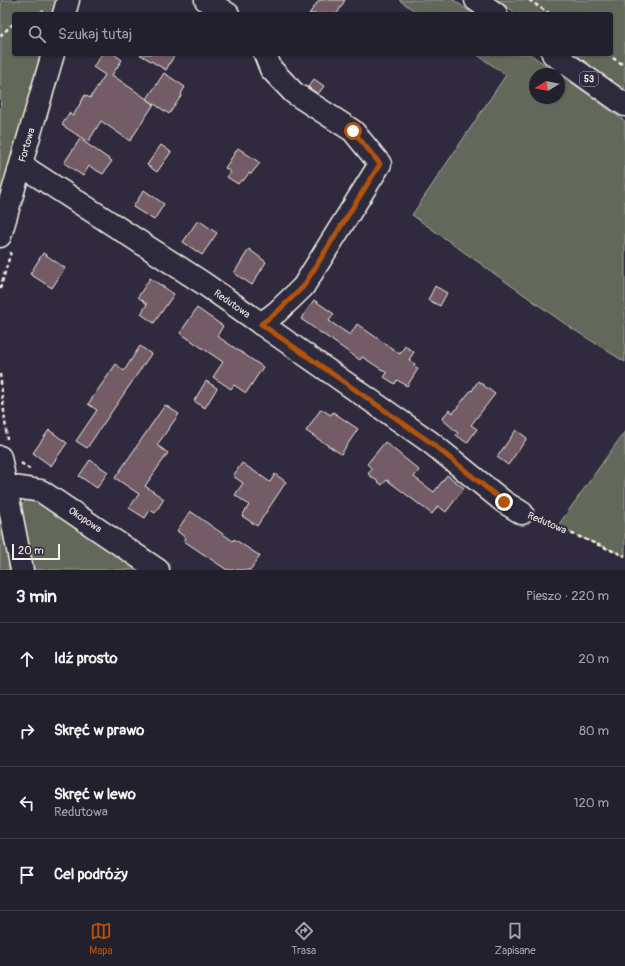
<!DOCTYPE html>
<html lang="pl">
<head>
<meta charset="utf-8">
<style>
	:root { --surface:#23202e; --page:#2b2836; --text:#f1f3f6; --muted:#a3a3aa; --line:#403e4a; --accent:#b45309 }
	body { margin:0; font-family:Pangolin,sans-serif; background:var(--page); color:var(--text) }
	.compass { position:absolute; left:529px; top:68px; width:36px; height:36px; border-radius:50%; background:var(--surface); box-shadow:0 1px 3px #0004; rotate:260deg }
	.scale { position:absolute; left:12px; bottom:10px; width:48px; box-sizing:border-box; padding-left:4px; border:2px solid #f4f1e8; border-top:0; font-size:11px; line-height:14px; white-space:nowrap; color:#f4f1e8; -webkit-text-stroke:3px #2f2a3d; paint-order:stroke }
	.stop { position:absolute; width:12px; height:12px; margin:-9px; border:3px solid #b45309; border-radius:50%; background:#fff }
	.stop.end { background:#b45309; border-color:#fff; box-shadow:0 1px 4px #0008 }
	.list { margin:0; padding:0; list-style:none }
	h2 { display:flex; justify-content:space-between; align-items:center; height:52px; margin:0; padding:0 16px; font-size:17px }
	h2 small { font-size:13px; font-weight:400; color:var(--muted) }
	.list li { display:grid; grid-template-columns:26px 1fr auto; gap:12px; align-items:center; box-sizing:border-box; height:72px; padding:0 16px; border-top:1px solid var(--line) }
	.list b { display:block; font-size:15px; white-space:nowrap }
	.list p { margin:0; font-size:13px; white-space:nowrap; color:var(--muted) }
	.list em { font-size:13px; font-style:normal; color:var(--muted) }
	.icon { flex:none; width:22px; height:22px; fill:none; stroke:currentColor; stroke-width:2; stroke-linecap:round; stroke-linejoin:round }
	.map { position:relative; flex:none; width:625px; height:570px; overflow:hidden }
	.search { position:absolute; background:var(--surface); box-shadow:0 1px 3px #0004; left:12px; right:12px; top:12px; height:44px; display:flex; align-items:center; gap:10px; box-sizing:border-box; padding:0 14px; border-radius:4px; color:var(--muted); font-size:15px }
	.sheet { height:340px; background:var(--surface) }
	nav { display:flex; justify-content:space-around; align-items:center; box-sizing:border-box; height:56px; border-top:1px solid var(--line); background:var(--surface); font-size:11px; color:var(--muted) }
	nav a { display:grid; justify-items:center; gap:2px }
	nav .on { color:var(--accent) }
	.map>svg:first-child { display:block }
	.green { fill:#62675a; stroke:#abaca1 }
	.building { fill:#735b65; stroke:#f4f1e8 }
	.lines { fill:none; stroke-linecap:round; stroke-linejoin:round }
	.minor-casing { stroke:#f4f1e8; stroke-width:25 }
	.major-casing { stroke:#f4f1e8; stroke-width:25 }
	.path { stroke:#f4f1e8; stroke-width:2.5; stroke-dasharray:4 3; stroke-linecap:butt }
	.minor { stroke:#2f2a3d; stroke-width:22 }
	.major { stroke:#2f2a3d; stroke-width:22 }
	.route { stroke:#b45309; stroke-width:5 }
	.labels { text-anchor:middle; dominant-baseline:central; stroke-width:4; stroke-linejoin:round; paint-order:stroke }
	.shield { fill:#2f2a3d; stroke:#b9b5b5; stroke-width:1 }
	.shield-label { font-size:9px; font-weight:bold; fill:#f4f1e8 }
	.street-label { font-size:10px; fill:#f4f1e8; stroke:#2f2a3d }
</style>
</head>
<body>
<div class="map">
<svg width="625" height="570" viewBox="0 0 625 570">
	<rect width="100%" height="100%" fill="#2f2a3d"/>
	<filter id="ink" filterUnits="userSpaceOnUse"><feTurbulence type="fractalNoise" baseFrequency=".025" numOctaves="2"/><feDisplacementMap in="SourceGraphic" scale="8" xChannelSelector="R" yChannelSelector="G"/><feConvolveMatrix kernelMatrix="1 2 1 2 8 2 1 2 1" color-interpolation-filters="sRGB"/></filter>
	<g filter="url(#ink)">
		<g class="green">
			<polygon points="1,0 61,0 57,14 14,14 14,54 46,54 11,176 6,175 0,193"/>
			<polygon points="399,0 454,0 473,14 419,14"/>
			<polygon points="497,0 625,0 625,90 574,54 611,54 611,14 517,14"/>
			<polygon points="476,54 530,54 558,74 535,74 535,98 559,98 559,74 625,121 625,362 568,326 412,215 506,75"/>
			<polygon points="625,431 625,556 557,527"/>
			<polygon points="27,499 37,499 141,570 29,570 20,526 21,506"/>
			<polygon points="0,500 15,570 0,570"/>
		</g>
		<g class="building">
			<polygon points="319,0 345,0 337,14 309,14"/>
			<polygon points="102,54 114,54 122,60 112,75 154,104 130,141 101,121 88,142 62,125 69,113 73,116 85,95 90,98 105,75 93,67"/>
			<polygon points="139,54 175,54 166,70"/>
			<polygon points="164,73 185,87 181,94 182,95 169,114 147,99"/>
			<polygon points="314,79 324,86 318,94 308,87"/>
			<polygon points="80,139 112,161 103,174 89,166 83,176 64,163"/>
			<polygon points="161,145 171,152 157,172 147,165"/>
			<polygon points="238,148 260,163 251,174 249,173 243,181 241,180 238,184 227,177 231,172 225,168"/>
			<polygon points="144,190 164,204 154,220 133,207"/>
			<polygon points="198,220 217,233 202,255 183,242"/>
			<polygon points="249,249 266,262 252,285 234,273"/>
			<polygon points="43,253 65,268 52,288 30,274"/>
			<polygon points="150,278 174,294 154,323 141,314 147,304 138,297"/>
			<polygon points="435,286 447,293 440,306 428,300"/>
			<polygon points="314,300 334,314 329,321 350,335 357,324 400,354 405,346 414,352 409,360 415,364 414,366 418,369 407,386 397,380 395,384 384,377 387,373 364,358 362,357 360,360 301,319"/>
			<polygon points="197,308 223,326 217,336 263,367 246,393 234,385 231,389 213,377 223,362 180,333"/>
			<polygon points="140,346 151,354 87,448 76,441 97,410 88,404 116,364 124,371"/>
			<polygon points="206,381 217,388 205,408 194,401"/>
			<polygon points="478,381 495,394 471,425 477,429 467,443 456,435 458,433 442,419 449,410 453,413 471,390 472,391"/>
			<polygon points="165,405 179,414 157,445 168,453 145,486 164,499 155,513 150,510 145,518 129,508 139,494 115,478"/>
			<polygon points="321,409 331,415 333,412 358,429 341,454 306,431"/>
			<polygon points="49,430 67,443 51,466 33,453"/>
			<polygon points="516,430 527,438 508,465 497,457"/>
			<polygon points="385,442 419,470 414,477 434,492 447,475 464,488 446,512 438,506 432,514 387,480 382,485 368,474 372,469 367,464"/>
			<polygon points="90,460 108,472 97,488 79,476"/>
			<polygon points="242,463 270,482 275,474 286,482 257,526 242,516 249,505 235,495 243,483 233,476"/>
			<polygon points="190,511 233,541 234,539 260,556 250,570 227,570 184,541 186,538 177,531"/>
		</g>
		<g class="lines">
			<defs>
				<g id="minor">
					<polyline points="206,0 228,14"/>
					<polyline points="64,14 68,0"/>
					<polyline points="21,165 203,283 430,442 504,502 522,513"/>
					<polyline points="0,236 53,54"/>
					<polyline points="261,324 277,312 303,287 380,164 353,131 294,93 271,69 265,54"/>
					<polyline points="0,457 22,570"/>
					<polyline points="6,487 15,487 41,491 158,570"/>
				</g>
				<g id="major">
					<polyline points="476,0 496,14"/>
					<polyline points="553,54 625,105"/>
				</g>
			</defs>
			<use href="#minor" class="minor-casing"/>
			<use href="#major" class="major-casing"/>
			<g class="path">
				<polyline points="529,0 550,14"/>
				<polyline points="33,14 46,11"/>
				<polyline points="0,36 14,23"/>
				<polyline points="607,54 625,66"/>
				<polyline points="0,289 11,252"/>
				<polyline points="0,374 7,439"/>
				<polyline points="21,463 31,470"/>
				<polyline points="539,520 625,556"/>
			</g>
			<use href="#minor" class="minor"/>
			<use href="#major" class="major"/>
		</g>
	</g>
	<g class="lines" filter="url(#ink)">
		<polyline class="route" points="353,131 380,164 303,287 277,312 261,324 430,442 504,502"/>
	</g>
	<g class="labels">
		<rect class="shield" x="580" y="72" width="18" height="14" rx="3"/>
		<g class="shield-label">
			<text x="589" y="79">53</text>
		</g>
		<g class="street-label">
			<text transform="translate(27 145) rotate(-74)">Fortowa</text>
			<text transform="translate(232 304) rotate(35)">Redutowa</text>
			<text transform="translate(85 520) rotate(34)">Okopowa</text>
			<text transform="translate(547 523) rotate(23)">Redutowa</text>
		</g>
	</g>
</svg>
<svg class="compass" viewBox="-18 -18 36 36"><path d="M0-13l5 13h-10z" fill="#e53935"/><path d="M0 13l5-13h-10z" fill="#a3a3aa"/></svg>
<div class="scale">20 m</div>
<div class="stop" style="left:353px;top:131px"></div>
<div class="stop end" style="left:504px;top:502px"></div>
<div class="search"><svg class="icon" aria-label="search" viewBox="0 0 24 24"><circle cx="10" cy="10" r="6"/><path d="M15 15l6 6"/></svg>Szukaj tutaj</div>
</div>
<section class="sheet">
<h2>3 min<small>Pieszo · 220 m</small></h2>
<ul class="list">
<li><svg class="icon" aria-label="ahead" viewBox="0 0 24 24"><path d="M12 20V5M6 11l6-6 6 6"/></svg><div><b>Idź prosto</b></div><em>20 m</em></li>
<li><svg class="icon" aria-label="right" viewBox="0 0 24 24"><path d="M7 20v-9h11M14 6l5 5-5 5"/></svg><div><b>Skręć w prawo</b></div><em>80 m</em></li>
<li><svg class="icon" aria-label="left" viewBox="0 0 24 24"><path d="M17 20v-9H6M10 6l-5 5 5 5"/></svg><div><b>Skręć w lewo</b><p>Redutowa</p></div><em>120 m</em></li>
<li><svg class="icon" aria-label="arrive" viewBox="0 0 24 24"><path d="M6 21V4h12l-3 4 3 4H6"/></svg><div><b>Cel podróży</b></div></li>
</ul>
</section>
<nav>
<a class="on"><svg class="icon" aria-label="map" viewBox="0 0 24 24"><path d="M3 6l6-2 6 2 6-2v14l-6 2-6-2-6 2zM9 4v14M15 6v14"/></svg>Mapa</a>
<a><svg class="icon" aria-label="directions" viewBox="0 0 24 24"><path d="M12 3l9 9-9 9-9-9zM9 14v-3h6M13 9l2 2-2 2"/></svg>Trasa</a>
<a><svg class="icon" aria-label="saved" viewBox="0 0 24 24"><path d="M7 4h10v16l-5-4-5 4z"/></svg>Zapisane</a>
</nav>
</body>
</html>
